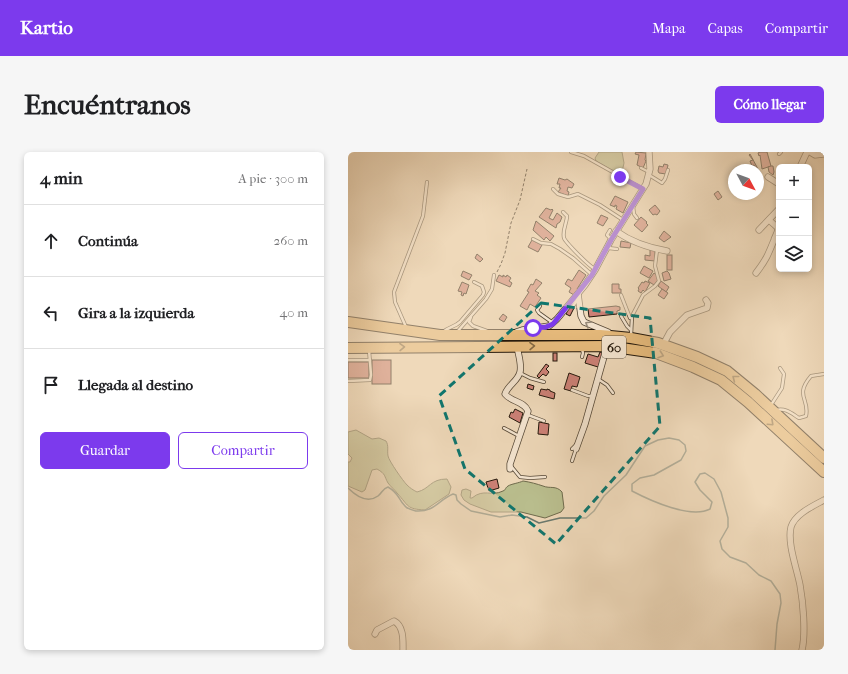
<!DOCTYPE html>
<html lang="es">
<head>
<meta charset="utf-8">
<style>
	:root { --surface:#fff; --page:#f6f6f6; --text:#202124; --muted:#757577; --line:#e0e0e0; --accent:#7c3aed }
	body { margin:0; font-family:"IM FELL French Canon",serif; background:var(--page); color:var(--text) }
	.controls { position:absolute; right:12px; top:12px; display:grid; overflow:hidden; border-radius:6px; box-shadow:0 2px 6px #0003 }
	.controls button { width:36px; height:36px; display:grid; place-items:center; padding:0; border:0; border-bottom:1px solid var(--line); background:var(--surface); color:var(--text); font:20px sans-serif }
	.compass { position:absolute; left:380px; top:12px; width:36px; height:36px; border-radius:50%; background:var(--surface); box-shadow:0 2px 6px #0003; rotate:131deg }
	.stop { position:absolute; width:12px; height:12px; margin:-9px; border:3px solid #7c3aed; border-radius:50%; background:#fff }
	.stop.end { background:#7c3aed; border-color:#fff; box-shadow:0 1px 4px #0008 }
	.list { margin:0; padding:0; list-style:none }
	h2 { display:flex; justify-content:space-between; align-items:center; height:52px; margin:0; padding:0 16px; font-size:17px }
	h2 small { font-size:13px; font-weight:400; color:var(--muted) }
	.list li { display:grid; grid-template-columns:26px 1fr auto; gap:12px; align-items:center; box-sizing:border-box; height:72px; padding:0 16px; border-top:1px solid var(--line) }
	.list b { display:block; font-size:15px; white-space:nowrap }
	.list em { font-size:13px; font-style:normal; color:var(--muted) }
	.actions { display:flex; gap:8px; padding:12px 16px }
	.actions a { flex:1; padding:9px 0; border:1px solid var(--accent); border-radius:6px; text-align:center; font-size:14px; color:var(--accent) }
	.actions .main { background:var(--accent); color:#fff }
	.icon { flex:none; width:22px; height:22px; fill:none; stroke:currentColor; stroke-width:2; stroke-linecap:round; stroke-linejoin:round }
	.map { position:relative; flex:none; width:476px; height:498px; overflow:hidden; border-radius:6px }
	header { display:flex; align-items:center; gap:24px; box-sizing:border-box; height:56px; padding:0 20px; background:var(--accent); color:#fff }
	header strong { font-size:19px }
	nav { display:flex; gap:22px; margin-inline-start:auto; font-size:14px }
	.intro { display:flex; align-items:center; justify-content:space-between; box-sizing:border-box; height:96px; padding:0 24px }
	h1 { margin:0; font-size:28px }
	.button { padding:10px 18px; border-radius:6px; background:var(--accent); color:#fff; font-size:14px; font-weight:700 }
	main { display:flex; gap:24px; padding:0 24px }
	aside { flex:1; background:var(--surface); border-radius:6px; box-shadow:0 2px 6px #0003 }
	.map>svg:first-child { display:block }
	.green { fill:#babf8f; stroke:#6e6b4d }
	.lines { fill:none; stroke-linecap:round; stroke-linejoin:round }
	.stream { stroke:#6a796f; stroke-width:1.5 }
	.building { fill:#cd8177; stroke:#22170b }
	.lane-casing { stroke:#554837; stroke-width:4 }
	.street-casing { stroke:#554837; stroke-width:7 }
	.highway-casing { stroke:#22170b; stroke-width:12 }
	.path { stroke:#22170b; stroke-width:1; stroke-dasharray:3 2; stroke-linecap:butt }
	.lane { stroke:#f5e6d2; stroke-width:2.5 }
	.street { stroke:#f5e6d2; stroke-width:5.5 }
	.highway { stroke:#e8bc7d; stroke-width:10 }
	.oneway { stroke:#968978 }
	.oneway2 { stroke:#856a44 }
	.route { stroke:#7c3aed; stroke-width:5 }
	.marked { fill:none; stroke:#0f766e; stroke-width:3; stroke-dasharray:8 5; stroke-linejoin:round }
	.labels { text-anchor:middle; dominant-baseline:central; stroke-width:3; stroke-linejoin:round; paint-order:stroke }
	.shield { fill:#f5e6d2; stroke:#615547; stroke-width:1 }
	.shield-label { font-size:13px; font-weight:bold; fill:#22170b }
</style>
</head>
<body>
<header>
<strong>Kartio</strong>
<nav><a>Mapa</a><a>Capas</a><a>Compartir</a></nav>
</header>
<div class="intro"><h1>Encuéntranos</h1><a class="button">Cómo llegar</a></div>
<main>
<aside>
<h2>4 min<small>A pie · 300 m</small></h2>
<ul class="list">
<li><svg class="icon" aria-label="ahead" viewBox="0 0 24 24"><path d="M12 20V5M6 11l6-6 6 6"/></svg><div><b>Continúa</b></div><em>260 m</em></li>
<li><svg class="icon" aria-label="left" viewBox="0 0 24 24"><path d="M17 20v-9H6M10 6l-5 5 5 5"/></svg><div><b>Gira a la izquierda</b></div><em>40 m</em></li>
<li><svg class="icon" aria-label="arrive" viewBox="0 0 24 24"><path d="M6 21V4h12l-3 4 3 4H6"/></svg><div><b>Llegada al destino</b></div></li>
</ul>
<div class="actions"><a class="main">Guardar</a><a>Compartir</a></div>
</aside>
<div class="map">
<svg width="476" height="498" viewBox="0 0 476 498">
	<rect width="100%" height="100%" fill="#efd9ba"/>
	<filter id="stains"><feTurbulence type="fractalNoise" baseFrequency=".005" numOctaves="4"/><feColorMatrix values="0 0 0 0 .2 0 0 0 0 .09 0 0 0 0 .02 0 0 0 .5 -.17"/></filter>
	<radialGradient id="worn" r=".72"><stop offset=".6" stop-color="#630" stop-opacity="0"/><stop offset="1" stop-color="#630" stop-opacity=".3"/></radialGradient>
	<g class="green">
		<polygon points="251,0 274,0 276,11 274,20 270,22 248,9 247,6"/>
		<path d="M8 278 24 287 31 286 38 289C41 294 39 298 40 304 41 309 55 329 59 333 62 336 65 338 69 340 82 337 82 327 99 327L103 335 101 342 77 358C58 357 61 354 49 341 47 338 43 335 40 331 36 324 38 322 29 317L24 318 17 338 14 340 0 334V310H2L4 306 0 302V280Z"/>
		<path d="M175 329C182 330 189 332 195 334 202 337 208 333 214 340L216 356 213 360 197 366 173 360H143L122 352 116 348 113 343 114 338 118 337 123 339 122 346H124C136 336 143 345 155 339 159 337 156 337 160 334 163 332 171 331 175 329Z"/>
	</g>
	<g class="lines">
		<path class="stream" d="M0 336C8 344 19 352 30 344 34 341 34 337 40 335 52 342 49 346 57 354 59 357 64 358 68 359 87 360 90 348 105 342L108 343 109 348 113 352 123 359 152 365 164 363 179 365 191 371 212 366H238L246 359 256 344 278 323 297 294 310 288 321 286 331 288 337 293 338 299 333 308 306 323 292 326 284 332V339C303 349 343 367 362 357L364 350 352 338 347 330 352 322 357 321 366 327 373 340 380 366V375L372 389 374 397 382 405 398 411 411 423 423 429 432 442 433 451 429 472 427 498"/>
	</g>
	<g class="building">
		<polygon points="288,0 298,1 297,8 298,9 295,16 289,13 291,3 287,2"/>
		<polygon points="412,0 419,0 423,14 414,17 412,3 411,4 410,1"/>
		<polygon points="402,2 411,19 412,19 414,26 412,27 410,18 409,18 406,13 404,14 402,9 405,8 401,3"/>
		<polygon points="316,12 320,13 318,22 311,21 310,19 311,14 315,15"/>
		<polygon points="423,14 425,14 426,20 425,23 421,20 420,15"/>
		<polygon points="211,26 217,28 219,27 226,32 224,36 220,35 219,39 221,40 220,44 210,40 213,36 211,36 212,32 209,32"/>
		<polygon points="410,28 415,32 411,38 410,37"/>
		<polygon points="370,39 374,45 370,48 366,42"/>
		<polygon points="267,44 280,50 275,61 268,57 269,54 267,53 267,55 262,53"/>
		<polygon points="307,53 312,59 309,63 307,62 305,63 301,58"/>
		<polygon points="198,56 203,58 204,57 205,58 201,66 205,68 209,61 214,65 212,70 209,72 208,76 191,65"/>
		<polygon points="253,63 260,66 255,74 249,71"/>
		<polygon points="293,65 299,70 298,71 300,73 294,80 286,73"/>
		<polygon points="188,69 206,84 202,89 198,85 196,88 185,78"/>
		<polygon points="316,79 323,85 316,90 311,86"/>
		<polygon points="184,88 194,93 190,100 180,95"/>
		<polygon points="273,89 283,91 282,96 272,95"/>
		<polygon points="302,98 307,98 307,109 297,108 297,103 302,104"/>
		<polygon points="129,102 135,107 132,110 127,106"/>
		<rect x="319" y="103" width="5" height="15"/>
		<polygon points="296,114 305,119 301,126 292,121"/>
		<polygon points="231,118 238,123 229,137 230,138 226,143 221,140 223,136 217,132 220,127 224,129"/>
		<polygon points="115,119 124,123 121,128 113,124"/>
		<polygon points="319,119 321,121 323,127 316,129 314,121"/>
		<polygon points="306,121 309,123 310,128 306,133 300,129"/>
		<polygon points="151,123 155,125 155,123 158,125 159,123 163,126 161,129 164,131 162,135 148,129"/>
		<polygon points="188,127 194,131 187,139 191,141 189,143 193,146 187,155 182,152 179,158 172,154 181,140 179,139 183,132 185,133"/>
		<polygon points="297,129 302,131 297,140 295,138 293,141 290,139 291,137 290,136 294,130 296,131"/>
		<polygon points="313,129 321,135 318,140 310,134"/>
		<polygon points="114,130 121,133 118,142 116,141 115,144 113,143 114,140 110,139"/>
		<polygon points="264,132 271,132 271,137 273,137 273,141 264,141"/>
		<polygon points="314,137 320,141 316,147 310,143"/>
		<polygon points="222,154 226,156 222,164 218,162"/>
		<polygon points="268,154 272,155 272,158 269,159 269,162 241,165 240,157"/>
		<polygon points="155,162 159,165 156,170 151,167"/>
		<polygon points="252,200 255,201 250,215 237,211 240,202 250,205"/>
		<rect x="205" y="201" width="4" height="8"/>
		<rect x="24" y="208" width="19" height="24"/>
		<rect x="0" y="210" width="21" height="16"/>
		<polygon points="198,212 201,214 198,217 201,220 198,224 195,222 191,226 189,224"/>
		<polygon points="221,221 232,225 229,235 224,234 223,239 216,237"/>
		<polygon points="180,232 186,234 185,238 179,236"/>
		<polygon points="193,237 199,238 199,237 202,238 202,239 207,241 206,247 191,243"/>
		<polygon points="167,257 175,261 172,271 161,265 163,260 165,261"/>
		<polygon points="191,270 201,272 200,283 190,282"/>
		<polygon points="149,327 151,336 141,339 138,330"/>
	</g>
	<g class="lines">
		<defs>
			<g id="lane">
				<polyline points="223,0 236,4 295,37"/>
				<polyline points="431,2 433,0"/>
				<polyline points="293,16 301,20"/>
				<polyline points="301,23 314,31 317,27 320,18"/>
				<polyline points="205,37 210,42 220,45 230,42 252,53 275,68"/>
				<polyline points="285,54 286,62 289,66"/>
				<path d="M215 60 219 64C219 71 214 78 216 86 218 91 242 115 247 117"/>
				<polyline points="262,78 259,83 263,87"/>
				<polyline points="185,87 193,91 203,92 212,97 225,106 243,122"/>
				<polyline points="260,96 269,97"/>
				<polyline points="273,143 282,166"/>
				<polyline points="192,154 189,158 191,161 205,171"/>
				<polyline points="225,154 230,147"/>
				<polyline points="273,164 279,174 283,178"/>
				<polyline points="123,165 121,170 125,174 139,179"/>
				<polyline points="58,175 47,150 46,140 75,64 79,30"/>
				<path d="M95 180C100 175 107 175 112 170L135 143 136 140 134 134 126 130"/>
				<polyline points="109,180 138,147 144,137 146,123"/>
				<polyline points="283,184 284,164 295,143 307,134 311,129 307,114 309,98"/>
				<polyline points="234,205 235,201 234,197"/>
				<polyline points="0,208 22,208"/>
				<polyline points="172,221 182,226 196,230"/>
				<polyline points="250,227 259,233 265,241"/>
				<polyline points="0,229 22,228 23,223 21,198"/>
				<polyline points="224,238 240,244 245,244"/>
				<polyline points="423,253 434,236 436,222 432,216"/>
				<path d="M428 258C438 256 443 261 451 266L458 264C462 247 446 244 463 224L476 222"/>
				<polyline points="180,263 196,269"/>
				<polyline points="156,276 171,284"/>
				<polyline points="224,297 228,293"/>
				<polyline points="224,309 228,297"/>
				<polyline points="163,314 172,325 182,326 197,325"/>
			</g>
			<g id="street">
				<polyline points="462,0 467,3 476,2"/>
				<polyline points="452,15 459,0"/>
				<polyline points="420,25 431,32"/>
				<polyline points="411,78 431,57"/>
				<path d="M268 79C283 90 302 96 319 99"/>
				<path d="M408 121C418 108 420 103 426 88 427 84 430 81 430 76L421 68"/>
				<polyline points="230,142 233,164 236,170 260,180"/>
				<polyline points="168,180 174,178 201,174 209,167 237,133 247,118 263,88 298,32 302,17 301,0"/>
				<polyline points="315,193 322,180 339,163 359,156 360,151 358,148"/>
				<polyline points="228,297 237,272 259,194"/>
				<path d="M162 317V312L180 259C176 249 163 250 157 242 160 233 170 229 172 220 174 212 170 202 169 194"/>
				<path d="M27 482 29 478 46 469C56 474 55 489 55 498"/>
				<path d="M454 498C458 481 455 450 452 433 449 417 439 391 443 375 447 362 465 354 476 348"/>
			</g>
			<g id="highway">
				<polyline points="0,170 92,183 252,183 283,186 310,191 349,205 379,219 407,242 476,306"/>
				<polyline points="0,196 259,194 308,201 345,215 373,228 400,250 476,320"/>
			</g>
		</defs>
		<use href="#lane" class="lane-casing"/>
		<use href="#street" class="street-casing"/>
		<use href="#highway" class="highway-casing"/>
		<polyline class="path" points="149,120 153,112 157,101 163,71 172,48 179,17"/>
		<use href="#lane" class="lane"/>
		<use href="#street" class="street"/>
		<use href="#highway" class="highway"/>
	</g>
	<defs><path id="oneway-chevron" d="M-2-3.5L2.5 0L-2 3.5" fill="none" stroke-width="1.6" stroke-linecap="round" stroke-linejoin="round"/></defs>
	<use class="oneway" href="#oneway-chevron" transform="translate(240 172) rotate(-149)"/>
	<g class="oneway2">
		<use href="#oneway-chevron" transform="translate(184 194) rotate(-1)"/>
		<use href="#oneway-chevron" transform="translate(54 195) rotate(-1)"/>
		<use href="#oneway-chevron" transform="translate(313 203) rotate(19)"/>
		<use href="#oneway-chevron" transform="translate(387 226) rotate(-142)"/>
		<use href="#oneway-chevron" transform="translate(423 271) rotate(43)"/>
	</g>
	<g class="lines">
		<polyline class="route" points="185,176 198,175 205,172 244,123 263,88 295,37 272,25"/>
	</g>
	<path d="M0 0H476V498H0ZM193 151 302 166 312 274 208 392 117 317 91 244Z" fill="#efd9ba" fill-opacity=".55" fill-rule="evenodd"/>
	<path class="marked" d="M193 151 302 166 312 274 208 392 117 317 91 244Z"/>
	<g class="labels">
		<rect class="shield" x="254" y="184" width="24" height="22" rx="3"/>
		<g class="shield-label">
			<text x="266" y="195">60</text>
		</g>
	</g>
	<rect width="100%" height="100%" filter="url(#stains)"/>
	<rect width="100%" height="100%" fill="url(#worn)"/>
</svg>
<div class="controls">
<button>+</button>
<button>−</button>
<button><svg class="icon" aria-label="layers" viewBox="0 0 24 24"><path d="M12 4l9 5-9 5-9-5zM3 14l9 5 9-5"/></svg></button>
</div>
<svg class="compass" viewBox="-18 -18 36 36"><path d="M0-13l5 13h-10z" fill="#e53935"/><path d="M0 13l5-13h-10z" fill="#757577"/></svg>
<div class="stop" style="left:185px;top:176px"></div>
<div class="stop end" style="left:272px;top:25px"></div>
</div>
</main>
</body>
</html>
